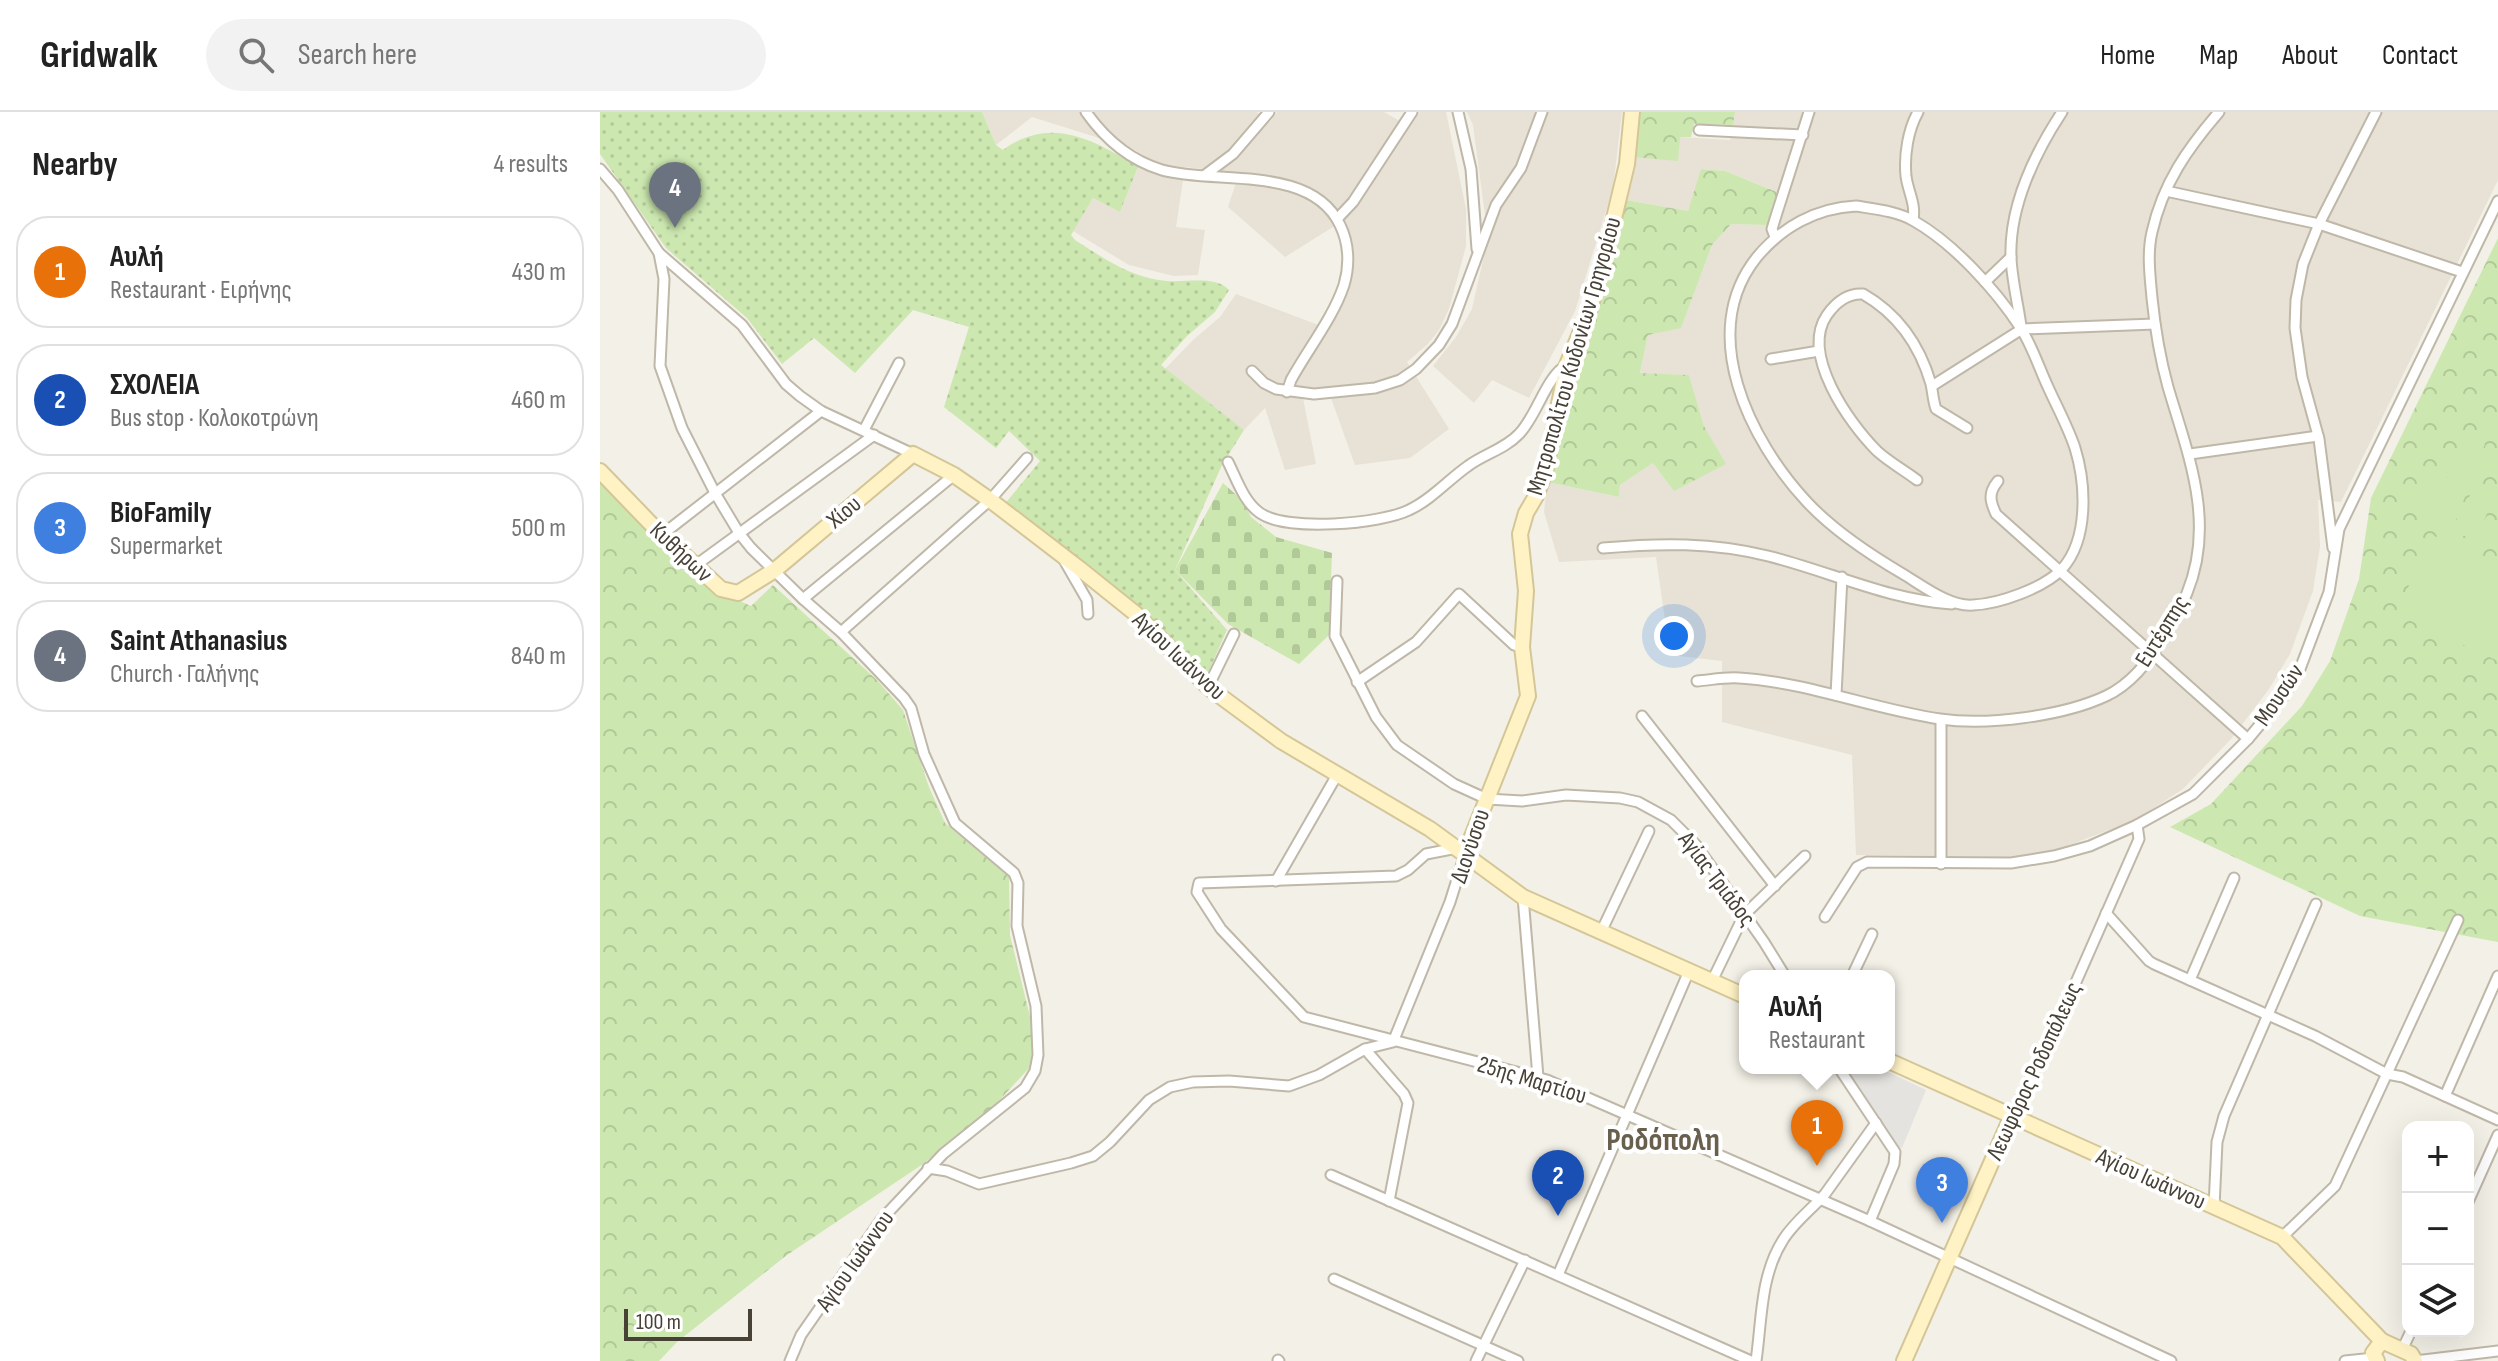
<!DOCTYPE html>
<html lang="en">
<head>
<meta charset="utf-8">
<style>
	:root { --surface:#fff; --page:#f2f2f2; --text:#222; --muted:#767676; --line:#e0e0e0; --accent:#fa4317 }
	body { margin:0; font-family:"Sofia Sans Condensed",sans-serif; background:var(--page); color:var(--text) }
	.controls { position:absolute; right:24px; bottom:24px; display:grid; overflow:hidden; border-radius:16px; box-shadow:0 8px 32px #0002 }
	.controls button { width:72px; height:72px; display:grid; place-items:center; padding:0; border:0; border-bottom:2px solid var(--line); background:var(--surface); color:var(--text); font:40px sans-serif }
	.scale { position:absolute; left:24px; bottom:20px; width:128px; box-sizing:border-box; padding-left:8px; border:4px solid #474136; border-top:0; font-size:22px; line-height:28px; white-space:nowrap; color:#474136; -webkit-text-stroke:6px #fff; paint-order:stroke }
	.you { position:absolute; left:1074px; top:524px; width:28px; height:28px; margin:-20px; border:6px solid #fff; border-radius:50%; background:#1a73e8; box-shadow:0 0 0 12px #1a73e833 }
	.badge { display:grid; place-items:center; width:52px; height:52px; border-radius:50%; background:var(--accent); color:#fff; font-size:26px; font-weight:700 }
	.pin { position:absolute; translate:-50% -66px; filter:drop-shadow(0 2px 4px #0008) }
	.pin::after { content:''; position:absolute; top:42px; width:28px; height:24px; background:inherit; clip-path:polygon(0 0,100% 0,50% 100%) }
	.popup { position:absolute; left:1139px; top:858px; width:156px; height:104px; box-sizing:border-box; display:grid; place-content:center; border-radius:16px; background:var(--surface); filter:drop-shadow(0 2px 6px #0005); font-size:26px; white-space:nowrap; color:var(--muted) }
	.popup b { font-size:30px; color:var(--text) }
	.popup::after { content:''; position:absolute; left:50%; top:100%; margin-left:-16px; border:16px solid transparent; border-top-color:var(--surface) }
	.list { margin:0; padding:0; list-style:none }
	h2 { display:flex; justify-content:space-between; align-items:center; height:104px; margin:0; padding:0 32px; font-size:34px }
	h2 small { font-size:26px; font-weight:400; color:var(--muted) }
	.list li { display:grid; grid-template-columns:52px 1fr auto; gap:24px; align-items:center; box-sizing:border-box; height:112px; margin:0 16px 16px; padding:0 16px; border:2px solid var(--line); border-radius:32px }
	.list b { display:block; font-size:30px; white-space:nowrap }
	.list p { margin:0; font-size:26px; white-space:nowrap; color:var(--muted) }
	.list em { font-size:26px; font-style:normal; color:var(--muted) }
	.icon { flex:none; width:44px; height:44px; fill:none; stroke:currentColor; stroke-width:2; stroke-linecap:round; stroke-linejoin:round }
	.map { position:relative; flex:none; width:1898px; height:1249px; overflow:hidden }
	header { display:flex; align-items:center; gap:48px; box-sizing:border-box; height:112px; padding:0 40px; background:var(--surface); border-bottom:2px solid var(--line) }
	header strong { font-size:38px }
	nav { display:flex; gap:44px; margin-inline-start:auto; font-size:28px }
	.search { width:560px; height:72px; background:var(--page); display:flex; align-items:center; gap:20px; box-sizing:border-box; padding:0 28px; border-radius:44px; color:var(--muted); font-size:30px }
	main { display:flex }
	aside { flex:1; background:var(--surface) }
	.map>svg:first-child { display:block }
	.residential { fill:#e7e2d5 }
	.grass { fill:url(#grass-dots) }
	.forest { fill:url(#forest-crowns) }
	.cemetery { fill:url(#cemetery-stones) }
	.garden { fill:#cce8b0 }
	.parking { fill:#e5e3df }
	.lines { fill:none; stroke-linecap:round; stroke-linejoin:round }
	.street-casing { stroke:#bfb8a9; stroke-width:13 }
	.secondary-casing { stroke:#d4c697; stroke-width:18 }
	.street { stroke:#fff; stroke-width:9 }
	.secondary { stroke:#fff3c6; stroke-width:14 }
	.labels { text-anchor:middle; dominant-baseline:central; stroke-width:8; stroke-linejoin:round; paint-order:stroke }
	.street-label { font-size:24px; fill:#474136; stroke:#fff }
	.district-label { font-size:32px; font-weight:bold; fill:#695f4d; stroke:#fff }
</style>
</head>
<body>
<header>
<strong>Gridwalk</strong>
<div class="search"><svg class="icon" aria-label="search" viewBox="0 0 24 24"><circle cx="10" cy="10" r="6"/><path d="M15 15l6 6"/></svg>Search here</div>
<nav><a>Home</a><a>Map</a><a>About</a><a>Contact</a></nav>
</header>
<main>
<aside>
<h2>Nearby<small>4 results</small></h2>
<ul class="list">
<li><span class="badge" style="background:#e8710a">1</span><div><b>Αυλή</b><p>Restaurant · Ειρήνης</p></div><em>430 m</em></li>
<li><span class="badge" style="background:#1a4fb4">2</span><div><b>ΣΧΟΛΕΙΑ</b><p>Bus stop · Κολοκοτρώνη</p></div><em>460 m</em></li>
<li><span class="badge" style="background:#3f7fe0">3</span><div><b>BioFamily</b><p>Supermarket</p></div><em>500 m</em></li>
<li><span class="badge" style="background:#6b7280">4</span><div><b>Saint Athanasius</b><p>Church · Γαλήνης</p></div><em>840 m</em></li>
</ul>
</aside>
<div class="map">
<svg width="1898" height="1249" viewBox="0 0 1898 1249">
	<defs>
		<pattern id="grass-dots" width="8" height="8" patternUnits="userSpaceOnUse" patternTransform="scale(2)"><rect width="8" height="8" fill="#cce8b0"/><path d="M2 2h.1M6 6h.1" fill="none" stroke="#b1c898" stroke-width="1.8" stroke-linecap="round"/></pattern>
		<pattern id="forest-crowns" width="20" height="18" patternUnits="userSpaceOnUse" patternTransform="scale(2)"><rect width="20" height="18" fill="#cce8b0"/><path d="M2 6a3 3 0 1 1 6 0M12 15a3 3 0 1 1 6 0" fill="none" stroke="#b1c898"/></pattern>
		<pattern id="cemetery-stones" width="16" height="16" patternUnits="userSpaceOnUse" patternTransform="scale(2)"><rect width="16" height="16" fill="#cce8b0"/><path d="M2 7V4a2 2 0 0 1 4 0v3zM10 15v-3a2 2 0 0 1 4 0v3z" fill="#b1c898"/></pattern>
	</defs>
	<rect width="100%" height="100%" fill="#f3f0e7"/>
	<g class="residential">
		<polygon points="382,0 657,0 670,10 677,0 784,0 810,15 820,0 846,0 866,97 866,134 849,197 839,218 828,232 807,250 849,317 810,346 755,353 727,275 701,276 716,352 685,358 665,296 644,318 565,257 593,228 620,205 636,182 729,217 745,186 753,162 753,137 744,108 685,145 628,95 639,61 585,55 576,115 605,118 598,163 574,164 529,153 473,119 493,86 520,100 543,43 520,29 509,18 499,26 432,5 396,33"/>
		<polygon points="867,0 1022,0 1013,76 975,199 929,286 892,268 874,291 833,254 856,225 872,197 888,126 873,13"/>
		<polygon points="1135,0 1898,0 1898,68 1741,390 1718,388 1720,434 1713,479 1690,542 1669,577 1631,627 1583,677 1535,708 1454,739 1409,745 1256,743 1252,643 1122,610 1122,549 1070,543 1056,445 959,450 944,400 947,370 1019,385 1020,373 1053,351 1125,352 1104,314 1089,263 1040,262 1048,223 1081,215 1112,133 1131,112 1178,113 1188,84 1125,59 1102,57 1088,99 1026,88 1031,72 1033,45 1080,25 1130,28"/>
	</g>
	<path class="grass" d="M0 0H382L396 33 403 38C451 3 494 28 538 55L520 100 493 86 471 123 475 128C505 147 531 166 567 169 585 171 615 163 629 178L615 200 587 224 561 253 644 318 622 353 575 458 627 518 607 563 541 501 404 393 440 349 409 319 396 336 344 295 369 215 313 198 255 261 214 226 182 252 147 206 66 136 0 42Z"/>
	<g class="forest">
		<polygon points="1041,0 1135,0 1133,13 1094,12 1091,25 1080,25 1078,49 1033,45"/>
		<polygon points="1101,57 1125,59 1177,80 1167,113 1131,112 1112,133 1081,216 1048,223 1040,261 1089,263 1104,314 1126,352 1074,379 1053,351 1020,373 1019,385 947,370 962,294 977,242 987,234 989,228 993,202 1026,88 1088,99"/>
		<polygon points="1898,126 1898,830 1760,804 1570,715 1611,692 1702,594 1730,549 1759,467 1771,386"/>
		<polygon points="0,370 70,436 94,462 118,479 151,494 173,473 277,568 303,598 329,675 345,711 409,765 410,823 433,917 431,954 396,992 323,1052 187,1143 77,1230 59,1249 0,1249"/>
	</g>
	<polygon class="cemetery" points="623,371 643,389 651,405 676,425 732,441 729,523 699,552 628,512 575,458"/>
	<g class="garden">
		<polygon points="1862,323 1885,332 1853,416 1809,398 1823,358 1845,366 1850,365 1847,363"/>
		<polygon points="1872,377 1893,385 1877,428 1856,421"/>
		<polygon points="1832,423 1898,454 1898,549 1796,502"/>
	</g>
	<polygon class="parking" points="1249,956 1280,956 1326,978 1302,1036 1293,1032 1246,962"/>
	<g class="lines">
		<defs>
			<g id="street">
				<path d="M486 0C505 27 529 48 562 58 615 73 711 52 740 113 749 131 750 153 744 173 733 206 708 237 691 268L687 280"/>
				<polyline points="858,0 871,57 877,137"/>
				<polyline points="1099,18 1203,23"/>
				<polyline points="0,57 18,78 59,141 64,167 60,254 82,316 115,381 139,421 151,436 203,487 241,520 304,586 311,596 324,642 355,711 414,761 418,771 417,814 436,894 438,943 435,959 425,976 343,1042 281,1108 201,1223 190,1249"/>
				<polyline points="605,63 633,42 669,0"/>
				<polyline points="1566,79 1719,112 1862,160"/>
				<path d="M1256 94C1274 97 1297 99 1314 109 1353 131 1395 177 1420 215 1432 233 1439 256 1448 275 1457 295 1468 315 1475 336 1486 372 1489 427 1462 457 1444 476 1399 492 1373 493 1350 495 1323 474 1303 462 1269 442 1234 419 1207 390 1150 329 1096 221 1157 145 1182 115 1216 96 1256 94Z"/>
				<polyline points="737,107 753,90 812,0"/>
				<path d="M1313 108C1316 91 1308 80 1306 64 1304 43 1308 18 1318 0"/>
				<polyline points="1175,125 1172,117 1175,107 1209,0"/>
				<polyline points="59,141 142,213 186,272 200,284 221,299 313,342"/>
				<polyline points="1385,170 1411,145"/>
				<path d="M1421 214C1418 192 1412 168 1411 146 1409 95 1435 41 1462 0"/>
				<polyline points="1171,247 1219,239"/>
				<polyline points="652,259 664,271 676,277 714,282 775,276 800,268 816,257 839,233 852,212 896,93 921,56 942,0"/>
				<polyline points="1332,274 1422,217 1555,212"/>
				<polyline points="264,318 299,251"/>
				<polyline points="1590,342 1718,324"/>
				<path d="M628 350C637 368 644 390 660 401 687 420 781 412 809 398 831 388 848 368 868 354 884 342 905 337 919 322 937 304 946 264 967 253"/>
				<path d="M1317 368C1304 358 1289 350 1277 339 1249 311 1200 242 1227 203 1236 190 1247 181 1263 182 1298 202 1320 234 1331 272 1333 281 1333 289 1336 297L1367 316"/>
				<path d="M1398 369C1388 381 1390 389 1396 402L1648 627"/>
				<polyline points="63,422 221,299"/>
				<path d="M1003 436C1060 431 1112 430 1168 444 1229 459 1288 488 1352 492"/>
				<polyline points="1733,436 1719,327 1702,265 1695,216 1696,188 1703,152 1719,112 1776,0"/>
				<polyline points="464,448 487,488 488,502"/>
				<polyline points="96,453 274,323"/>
				<polyline points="737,469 735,524 776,605 797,633 854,672 887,687 922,689 966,683 1020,686 1038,690 1071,708 1096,733 1164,830 1185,864"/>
				<polyline points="203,487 354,363"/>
				<polyline points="241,520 390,388 427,346"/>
				<path d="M1097 569C1110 568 1125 565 1139 566 1207 570 1272 597 1340 607 1388 614 1463 604 1506 584 1534 571 1553 544 1567 519 1574 507 1582 494 1587 481 1616 410 1588 343 1568 275 1560 246 1555 216 1552 186 1550 164 1547 141 1552 120 1563 71 1588 36 1619 0"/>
				<polyline points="757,570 816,530 859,482 914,533 922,535"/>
				<polyline points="608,575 634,522"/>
				<polyline points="1236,583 1242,465"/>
				<polyline points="1042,604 1175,774"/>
				<polyline points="857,736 826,742 808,758 796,764 599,771 597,780 621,817 704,905 947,968 1270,1109 1571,1249"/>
				<polyline points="1341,752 1341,608"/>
				<polyline points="676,769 737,663"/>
				<polyline points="923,785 938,965"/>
				<polyline points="1506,801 1549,849 1554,852 1715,924 1787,962 1803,965 1898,1008"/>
				<polyline points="1225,805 1257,755 1267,750 1411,751 1454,744 1490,734 1537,713 1593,682 1648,627 1683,585 1700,557 1729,480 1739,417 1898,89"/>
				<polyline points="1001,820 1049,719"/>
				<polyline points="1252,864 1272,822"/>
				<polyline points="1590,868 1634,766"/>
				<polyline points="1112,869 1144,803 1205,744"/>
				<polyline points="765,937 804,982 808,991 789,1089"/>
				<polyline points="1239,956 1295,1040 1294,1052 1270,1109"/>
				<polyline points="1845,984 1898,864"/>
				<polyline points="1411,1006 1461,904 1539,727 1537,713"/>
				<polyline points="328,1056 347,1059 379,1072 471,1051 493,1044 510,1030 549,988 570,975 593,970 629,969 689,974 719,963 765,937 793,930 850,790 865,742"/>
				<polyline points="731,1063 1151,1249"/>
				<polyline points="1868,1090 1898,1023"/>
				<polyline points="1614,1095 1617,1030 1624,1004 1716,792"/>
				<polyline points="1682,1125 1735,1074 1858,808"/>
				<polyline points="958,1163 1089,859"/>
				<polyline points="734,1167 918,1249"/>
				<polyline points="1802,1238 1811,1219"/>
				<polyline points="678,1248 679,1249"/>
				<polyline points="876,1249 925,1148"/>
				<path d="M1156 1249C1162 1208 1160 1164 1183 1128 1194 1110 1212 1097 1225 1082L1276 1011"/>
				<polyline points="1745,1249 1774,1246"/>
				<polyline points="1815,1249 1898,1239"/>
			</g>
			<g id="secondary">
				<polyline points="0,359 52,413 121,477 138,481 175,458 313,342 354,363 390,388 480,457 536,502 608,575 681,629 830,717 923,785 1145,884"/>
				<polyline points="865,742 928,584 922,535 926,479 920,422 926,401 936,384 945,360 967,253 989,200 1004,148 1027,52 1032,0"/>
				<polyline points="1289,949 1682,1125 1782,1229"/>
				<polyline points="1304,1249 1411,1006"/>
				<polyline points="1777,1249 1773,1241 1782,1229 1811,1242 1815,1249"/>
			</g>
		</defs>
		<use href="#street" class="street-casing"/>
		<use href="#secondary" class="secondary-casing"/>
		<use href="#street" class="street"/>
		<use href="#secondary" class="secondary"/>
	</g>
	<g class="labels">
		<g class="street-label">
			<text transform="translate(974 244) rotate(-74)">Μητροπολίτου Κυδονίων Γρηγορίου</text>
			<text transform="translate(244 400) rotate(-40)">Χίου</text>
			<text transform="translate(81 440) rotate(43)">Κυθήρων</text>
			<text transform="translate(1562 519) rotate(-58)">Ευτέρπης</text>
			<text transform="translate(579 544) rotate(43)">Αγίου Ιωάννου</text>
			<text transform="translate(1679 583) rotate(-56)">Μουσών</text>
			<text transform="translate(870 734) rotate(-71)">Διονύσου</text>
			<text transform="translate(1117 767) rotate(53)">Αγίας Τριάδος</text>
			<text transform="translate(1434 959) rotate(-65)">Λεωφόρος Ροδοπόλεως</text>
			<text transform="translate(932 968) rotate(17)">25ης Μαρτίου</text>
			<text transform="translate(1551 1067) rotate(24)">Αγίου Ιωάννου</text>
			<text transform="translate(255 1149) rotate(-55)">Αγίου Ιωάννου</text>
		</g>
		<g class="district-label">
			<text x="1063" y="1028">Ροδόπολη</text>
		</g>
	</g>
</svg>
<div class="controls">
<button>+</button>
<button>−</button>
<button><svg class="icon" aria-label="layers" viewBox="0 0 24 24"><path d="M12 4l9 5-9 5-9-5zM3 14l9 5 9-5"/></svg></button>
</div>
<div class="scale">100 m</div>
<div class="you"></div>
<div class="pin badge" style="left:1217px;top:1054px;background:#e8710a">1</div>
<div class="popup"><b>Αυλή</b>Restaurant</div>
<div class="pin badge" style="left:958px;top:1104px;background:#1a4fb4">2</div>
<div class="pin badge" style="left:1342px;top:1111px;background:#3f7fe0">3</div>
<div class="pin badge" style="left:75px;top:116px;background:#6b7280">4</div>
</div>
</main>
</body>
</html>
